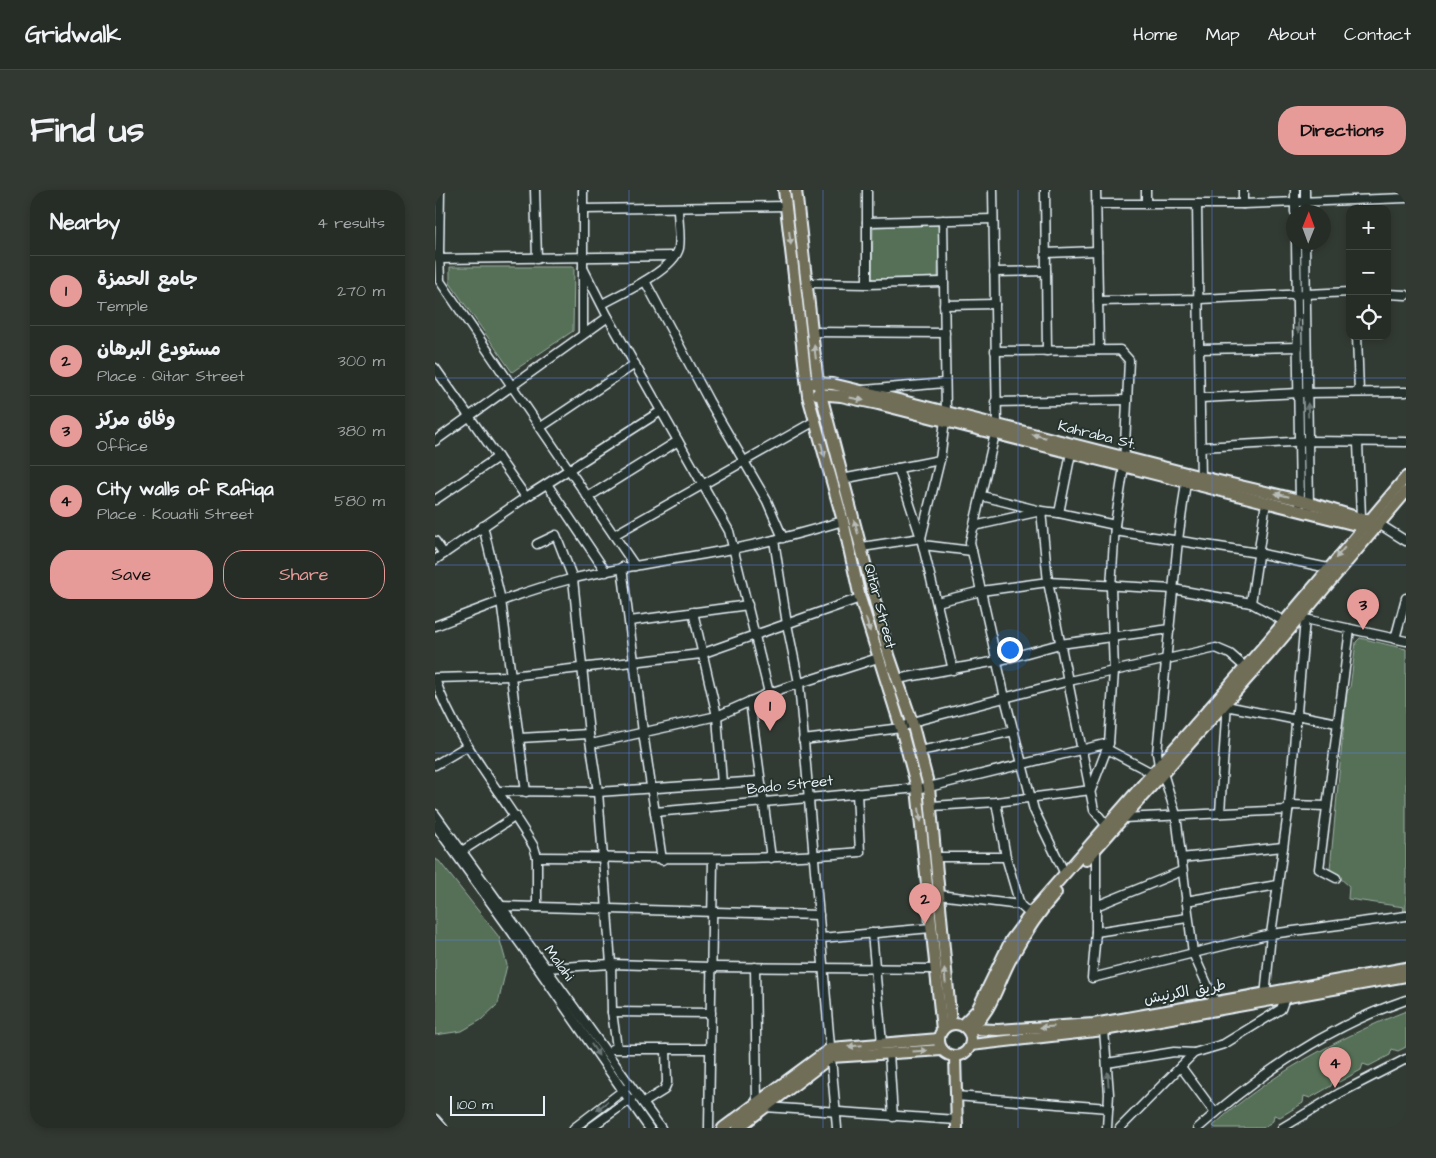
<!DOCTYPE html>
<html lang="en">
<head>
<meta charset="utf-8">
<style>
	:root { --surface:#262c26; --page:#323832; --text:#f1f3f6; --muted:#a4a7a7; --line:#424843; --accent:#e69b98 }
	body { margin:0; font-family:"Architects Daughter","Playpen Sans Arabic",sans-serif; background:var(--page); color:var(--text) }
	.controls { position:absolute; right:15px; top:15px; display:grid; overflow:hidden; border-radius:10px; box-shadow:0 2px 8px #0003 }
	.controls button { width:45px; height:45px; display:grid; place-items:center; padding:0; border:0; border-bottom:1px solid var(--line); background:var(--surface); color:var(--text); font:25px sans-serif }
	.compass { position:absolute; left:851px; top:15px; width:45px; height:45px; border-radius:50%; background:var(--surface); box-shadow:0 2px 8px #0003; rotate:1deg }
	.scale { position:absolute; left:15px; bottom:12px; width:95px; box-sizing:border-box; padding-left:5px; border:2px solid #e8f1f8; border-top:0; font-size:14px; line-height:18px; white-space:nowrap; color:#e8f1f8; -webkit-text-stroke:4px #26332d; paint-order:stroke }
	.you { position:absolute; left:574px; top:459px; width:18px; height:18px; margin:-12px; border:4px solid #fff; border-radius:50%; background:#1a73e8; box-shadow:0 0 0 8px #1a73e833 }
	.badge { display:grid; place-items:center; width:32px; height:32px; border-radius:50%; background:var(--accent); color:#111; font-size:16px; font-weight:700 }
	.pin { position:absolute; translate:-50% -41px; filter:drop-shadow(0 1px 2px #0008) }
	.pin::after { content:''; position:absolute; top:26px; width:18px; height:15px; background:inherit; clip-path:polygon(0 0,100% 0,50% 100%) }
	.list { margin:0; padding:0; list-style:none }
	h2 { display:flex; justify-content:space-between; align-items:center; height:65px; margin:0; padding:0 20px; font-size:21px }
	h2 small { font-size:16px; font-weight:400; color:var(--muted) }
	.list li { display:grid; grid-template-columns:32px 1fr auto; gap:15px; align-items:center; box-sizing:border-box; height:70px; padding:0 20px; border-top:1px solid var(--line) }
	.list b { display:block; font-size:19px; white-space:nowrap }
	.list p { margin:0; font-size:16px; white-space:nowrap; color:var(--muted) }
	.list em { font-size:16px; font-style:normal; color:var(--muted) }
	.actions { display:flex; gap:10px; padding:15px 20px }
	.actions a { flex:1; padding:11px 0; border:1px solid var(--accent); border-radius:20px; text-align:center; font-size:18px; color:var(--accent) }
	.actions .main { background:var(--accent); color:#111 }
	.icon { flex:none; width:28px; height:28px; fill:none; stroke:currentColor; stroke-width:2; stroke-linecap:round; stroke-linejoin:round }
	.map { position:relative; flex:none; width:971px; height:938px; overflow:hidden; border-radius:20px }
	header { display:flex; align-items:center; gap:30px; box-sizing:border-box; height:70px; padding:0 25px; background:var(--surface); border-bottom:1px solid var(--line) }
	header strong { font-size:24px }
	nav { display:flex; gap:28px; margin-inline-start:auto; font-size:18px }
	.intro { display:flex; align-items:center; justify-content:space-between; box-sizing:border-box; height:120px; padding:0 30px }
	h1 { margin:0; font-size:35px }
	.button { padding:12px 22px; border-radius:20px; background:var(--accent); color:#111; font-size:18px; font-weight:700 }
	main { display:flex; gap:30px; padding:0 30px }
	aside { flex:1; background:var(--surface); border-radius:20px; box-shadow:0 2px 8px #0003 }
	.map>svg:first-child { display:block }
	.green { fill:#557057; stroke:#9eb0a8 }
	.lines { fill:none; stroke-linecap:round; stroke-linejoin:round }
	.minor-casing { stroke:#e8f1f8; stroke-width:11 }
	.major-casing { stroke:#e8f1f8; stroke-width:14 }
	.minor { stroke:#26332d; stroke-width:8 }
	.major { stroke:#716e59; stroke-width:10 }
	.oneway { fill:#b8bdb8 }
	.oneway2 { fill:#6a7674 }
	.grid { fill:none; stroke:#5a7fe2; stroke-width:1; stroke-opacity:0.55 }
	.labels { text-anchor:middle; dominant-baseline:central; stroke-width:4; stroke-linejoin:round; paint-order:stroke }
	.street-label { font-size:15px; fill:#e8f1f8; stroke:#26332d }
</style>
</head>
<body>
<header>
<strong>Gridwalk</strong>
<nav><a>Home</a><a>Map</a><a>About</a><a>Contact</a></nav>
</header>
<div class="intro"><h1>Find us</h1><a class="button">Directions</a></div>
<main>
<aside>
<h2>Nearby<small>4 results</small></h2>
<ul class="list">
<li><span class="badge">1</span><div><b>جامع الحمزة</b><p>Temple</p></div><em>270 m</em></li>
<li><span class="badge">2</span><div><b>مستودع البرهان</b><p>Place · Qitar Street</p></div><em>300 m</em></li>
<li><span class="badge">3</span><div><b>وفاق مركز</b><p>Office</p></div><em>380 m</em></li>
<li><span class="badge">4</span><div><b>City walls of Rafiqa</b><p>Place · Kouatli Street</p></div><em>580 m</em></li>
</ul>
<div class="actions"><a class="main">Save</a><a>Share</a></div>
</aside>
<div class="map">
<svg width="971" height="938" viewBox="0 0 971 938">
	<rect width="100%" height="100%" fill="#323b33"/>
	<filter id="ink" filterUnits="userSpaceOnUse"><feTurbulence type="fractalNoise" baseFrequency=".02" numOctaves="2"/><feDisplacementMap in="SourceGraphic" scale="10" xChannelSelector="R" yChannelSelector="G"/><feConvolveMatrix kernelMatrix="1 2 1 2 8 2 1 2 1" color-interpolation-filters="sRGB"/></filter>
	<g filter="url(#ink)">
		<g class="green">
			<polygon points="504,35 503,87 437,89 438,37"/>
			<polygon points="15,77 139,77 138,141 77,182 15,93"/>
			<polygon points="925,448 971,459 971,722 968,723 969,717 913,709 914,696 895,679 912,501 915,498 921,452"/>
			<polygon points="0,669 4,671 64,747 72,775 63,814 46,830 27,841 0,845"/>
			<path d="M971 821V857L963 861 957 859 955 865 934 876 928 874 926 880 904 892 898 890 896 896 875 908 869 906 868 913 845 927 839 925 838 931 828 938H780L778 936C830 887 905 847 971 821Z"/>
		</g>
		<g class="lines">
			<defs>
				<g id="minor">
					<polyline points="100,0 102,69"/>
					<polyline points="432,0 432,94"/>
					<polyline points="558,0 562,235 535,352 570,508 599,620 630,684"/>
					<polyline points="610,0 612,161"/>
					<polyline points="661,0 664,160"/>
					<polyline points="711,0 711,14"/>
					<polyline points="860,0 860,22"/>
					<polyline points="870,0 870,22"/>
					<polyline points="661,14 808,14 971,8"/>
					<polyline points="762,14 766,292"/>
					<polyline points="808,14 808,0"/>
					<polyline points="148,19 351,16"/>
					<polyline points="432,32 558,29"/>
					<polyline points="861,52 865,313"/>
					<polyline points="870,52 874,317"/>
					<polyline points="4,63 5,91 200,376"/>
					<polyline points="611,63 662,61"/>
					<polyline points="0,66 4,63 5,0"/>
					<polyline points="4,69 239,66"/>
					<polyline points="148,78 173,127 294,341 334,503"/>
					<polyline points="559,82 611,81"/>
					<polyline points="210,91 274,211 332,311 348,348"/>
					<polyline points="373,93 432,94 508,92"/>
					<polyline points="952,104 971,105"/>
					<polyline points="663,111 765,109 915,102"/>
					<path d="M167 114C186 104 239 80 244 58 246 46 243 31 243 19"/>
					<polyline points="509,115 560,114"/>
					<polyline points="377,142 510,143"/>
					<polyline points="148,144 148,0"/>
					<polyline points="922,146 924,202"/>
					<polyline points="766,159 863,157"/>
					<polyline points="0,178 91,307"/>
					<polyline points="429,200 510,193"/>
					<polyline points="766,208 864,203 971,202"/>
					<polyline points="560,212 692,210"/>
					<polyline points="106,237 200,174"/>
					<polyline points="0,251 173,127"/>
					<polyline points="923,253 926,327"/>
					<polyline points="767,257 874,251 971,252"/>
					<polyline points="463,278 486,348 518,480"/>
					<polyline points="407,289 505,270"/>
					<polyline points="112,294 171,382"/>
					<polyline points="547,306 606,321 613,392 659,620 672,636"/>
					<polyline points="153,307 243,251"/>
					<polyline points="0,310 63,267"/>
					<polyline points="624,323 636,263"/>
					<polyline points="944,334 971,351"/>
					<polyline points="48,336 66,410 91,602"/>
					<polyline points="539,336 606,321 624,323 680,335"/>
					<polyline points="680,341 823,363 893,378"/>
					<polyline points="179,345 380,231"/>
					<polyline points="339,350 352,434 364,493 402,938"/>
					<polyline points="0,351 9,364"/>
					<polyline points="102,354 121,345 138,389 154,544 163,602 176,774 177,822 182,858"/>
					<polyline points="488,355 537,361"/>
					<polyline points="427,357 486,348 505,270 511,222 508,30"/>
					<polyline points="0,370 91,307 226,221"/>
					<polyline points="187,377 208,542 227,670"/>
					<polyline points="502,412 546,401 613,392 738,399 816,413 854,434"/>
					<polyline points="816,413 831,312"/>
					<polyline points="258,422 282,526 287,594"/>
					<polyline points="870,429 971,451"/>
					<polyline points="195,431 313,415"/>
					<path d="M0 436C45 419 89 401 136 389 190 376 244 369 297 359 335 352 371 342 408 331"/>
					<polyline points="960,449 971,408"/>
					<polyline points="0,488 76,486 266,464 425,408"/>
					<path d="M0 489C21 551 66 601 99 657L102 667V717"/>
					<polyline points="462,489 562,471 625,454 735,439"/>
					<polyline points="315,511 336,668"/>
					<polyline points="791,516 862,530"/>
					<polyline points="862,525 902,533"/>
					<polyline points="85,548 154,544"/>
					<polyline points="368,550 466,538 477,532 634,491 781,458 795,464 810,477"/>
					<polyline points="156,554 282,526 334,503 443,468"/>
					<polyline points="672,559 717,583"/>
					<polyline points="485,561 579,541"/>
					<polyline points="0,575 32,556"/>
					<polyline points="724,575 722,563 743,350 751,292"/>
					<polyline points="728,583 741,625 758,763 780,812"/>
					<polyline points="63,601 163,602 325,591"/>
					<polyline points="561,612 571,667 585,715 595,724"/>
					<polyline points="854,615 892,616"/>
					<polyline points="497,616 561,612 656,600 674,553 679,481 676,397 680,335 689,276 694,170 685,160 560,161"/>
					<polyline points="220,622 494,597 674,553"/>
					<polyline points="785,623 792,511"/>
					<polyline points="0,624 226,938"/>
					<polyline points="688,628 853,620"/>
					<polyline points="0,635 102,777 214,938"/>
					<polyline points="661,658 661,742 657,788 836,744 971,726"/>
					<polyline points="27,661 81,626"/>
					<path d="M102 667C210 667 317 672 425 662L422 603"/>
					<polyline points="501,667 571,667"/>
					<polyline points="746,668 848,657"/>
					<polyline points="901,688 884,679 915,439"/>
					<polyline points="504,705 585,715"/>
					<polyline points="751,711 842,695"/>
					<polyline points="66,716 384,725"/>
					<polyline points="661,716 747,681"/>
					<polyline points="661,742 752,728"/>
					<polyline points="437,743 447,853"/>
					<polyline points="386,748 496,738"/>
					<polyline points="320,777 322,913"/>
					<polyline points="111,778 176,774 276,777 500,779"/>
					<polyline points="830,807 836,744 854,615 870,429 867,422"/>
					<polyline points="177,822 276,823"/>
					<polyline points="669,840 674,904 672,938"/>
					<polyline points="177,859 275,859"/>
					<polyline points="454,863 458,927"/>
					<polyline points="672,873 739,862 759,863"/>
					<polyline points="746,877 780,923"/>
					<polyline points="521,906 673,918"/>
					<polyline points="208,913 229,900 232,893 231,859"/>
					<polyline points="330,917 522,930"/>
					<polyline points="0,929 8,938"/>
					<polyline points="139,938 190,899"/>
					<polyline points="155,938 196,909"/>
					<polyline points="274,938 278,669"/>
					<polyline points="685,938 759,863 789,854 846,819 850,808"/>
					<path d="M763 938C824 884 894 836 971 810"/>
					<polyline points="847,938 905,903 971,869"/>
				</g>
				<g id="major">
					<polyline points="349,0 373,206 408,331 425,408 466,538 482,598 507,840"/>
					<polyline points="361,0 383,193 454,465 477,532 494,597 516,834"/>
					<polyline points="378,193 397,194 464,210 767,287 865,310 938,332"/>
					<polyline points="382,204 406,206 443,214 933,338"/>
					<polyline points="651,670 834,464 971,302"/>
					<circle cx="520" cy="850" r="16"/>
					<polyline points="527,835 542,820 576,750 599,719 834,450 971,287"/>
					<path d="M533 839C557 825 563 791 577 767 589 745 604 722 621 703"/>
					<polyline points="535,839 563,840 659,834 971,778"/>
					<polyline points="536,855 669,840 971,786"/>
					<polyline points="520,866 522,938"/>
					<polyline points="288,938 396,858 504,849"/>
					<polyline points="303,938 396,867 507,860"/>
				</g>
			</defs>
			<use href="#minor" class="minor-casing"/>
			<use href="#major" class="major-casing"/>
			<use href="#minor" class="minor"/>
			<use href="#major" class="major"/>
		</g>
		<defs><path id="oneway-solid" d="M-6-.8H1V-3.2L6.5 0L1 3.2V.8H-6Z" transform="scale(1.25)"/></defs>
		<g class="oneway">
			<use href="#oneway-solid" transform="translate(355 48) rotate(83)"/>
			<use href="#oneway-solid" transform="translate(380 162) rotate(-97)"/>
			<use href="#oneway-solid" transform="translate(422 209) rotate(12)"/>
			<use href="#oneway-solid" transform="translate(604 246) rotate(-166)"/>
			<use href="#oneway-solid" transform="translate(388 260) rotate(74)"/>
			<use href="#oneway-solid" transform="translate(847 305) rotate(-167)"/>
			<use href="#oneway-solid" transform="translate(421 337) rotate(-106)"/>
			<use href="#oneway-solid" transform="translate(905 363) rotate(130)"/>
			<use href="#oneway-solid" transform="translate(433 435) rotate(73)"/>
			<use href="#oneway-solid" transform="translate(485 625) rotate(82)"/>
			<use href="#oneway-solid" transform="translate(510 786) rotate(-95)"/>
			<use href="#oneway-solid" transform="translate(612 837) rotate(176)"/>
			<use href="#oneway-solid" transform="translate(420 856) rotate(175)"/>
			<use href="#oneway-solid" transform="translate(485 861) rotate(-3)"/>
		</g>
		<g class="oneway2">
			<use href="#oneway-solid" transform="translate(863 136) rotate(88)"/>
			<use href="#oneway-solid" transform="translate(873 220) rotate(-92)"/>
			<use href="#oneway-solid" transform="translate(160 860) rotate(57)"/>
			<use href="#oneway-solid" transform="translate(673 889) rotate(-94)"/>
			<use href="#oneway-solid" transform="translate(167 916) rotate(142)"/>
		</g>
	</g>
	<path class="grid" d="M194 0V938M388 0V938M583 0V938M777 0V938M0 188H971M0 375H971M0 563H971M0 750H971"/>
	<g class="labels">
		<g class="street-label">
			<text transform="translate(662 245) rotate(14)">Kahraba St.</text>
			<text transform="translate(445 416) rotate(75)">Qitar Street</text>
			<text transform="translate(355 595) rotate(-6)">Bado Street</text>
			<text transform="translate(124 773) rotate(54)">Malahi</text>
			<text transform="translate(750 802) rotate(-10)">طريق الكرنيش</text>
		</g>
	</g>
</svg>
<div class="controls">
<button>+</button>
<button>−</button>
<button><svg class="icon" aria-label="locate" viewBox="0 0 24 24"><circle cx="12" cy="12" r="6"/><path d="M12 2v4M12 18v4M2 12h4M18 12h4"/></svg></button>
</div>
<svg class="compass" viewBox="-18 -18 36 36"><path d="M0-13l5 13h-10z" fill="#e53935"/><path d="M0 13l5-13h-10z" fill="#a4a7a7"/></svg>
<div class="scale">100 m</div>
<div class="you"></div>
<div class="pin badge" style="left:335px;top:541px">1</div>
<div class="pin badge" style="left:490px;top:734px">2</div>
<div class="pin badge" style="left:928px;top:440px">3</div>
<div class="pin badge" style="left:900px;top:898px">4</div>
</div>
</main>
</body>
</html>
